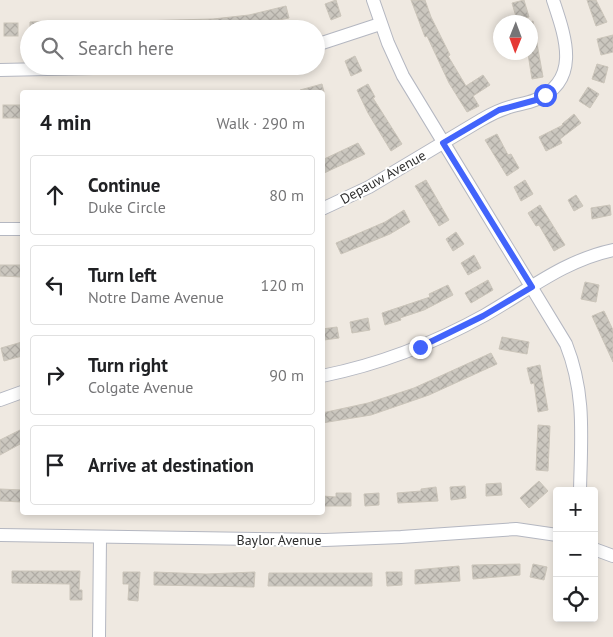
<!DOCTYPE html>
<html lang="en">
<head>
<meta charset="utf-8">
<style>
	:root { --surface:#fff; --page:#f2f2f2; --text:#202124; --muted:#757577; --line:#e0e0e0 }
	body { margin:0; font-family:"PT Sans",sans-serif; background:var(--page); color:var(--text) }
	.controls { position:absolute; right:15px; bottom:15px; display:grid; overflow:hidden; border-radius:5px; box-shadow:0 2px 8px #0003 }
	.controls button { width:45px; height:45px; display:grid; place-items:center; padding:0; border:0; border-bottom:1px solid var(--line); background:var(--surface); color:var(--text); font:25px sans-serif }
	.compass { position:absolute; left:493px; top:15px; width:45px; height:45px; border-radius:50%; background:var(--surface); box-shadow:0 2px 8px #0003; rotate:181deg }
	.stop { position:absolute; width:15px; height:15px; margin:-11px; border:4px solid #4264fb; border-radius:50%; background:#fff }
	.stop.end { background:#4264fb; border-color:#fff; box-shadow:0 1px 5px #0008 }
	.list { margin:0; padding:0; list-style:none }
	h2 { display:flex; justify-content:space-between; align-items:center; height:65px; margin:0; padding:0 20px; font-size:21px }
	h2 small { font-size:16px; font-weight:400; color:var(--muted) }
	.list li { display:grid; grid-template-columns:32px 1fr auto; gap:15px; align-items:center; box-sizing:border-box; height:80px; margin:0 10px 10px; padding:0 10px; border:1px solid var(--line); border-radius:5px }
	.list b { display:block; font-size:19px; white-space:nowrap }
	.list p { margin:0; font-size:16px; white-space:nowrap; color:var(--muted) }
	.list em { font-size:16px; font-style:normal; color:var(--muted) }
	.icon { flex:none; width:28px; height:28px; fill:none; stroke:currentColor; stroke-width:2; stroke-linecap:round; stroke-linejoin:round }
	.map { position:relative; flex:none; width:613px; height:637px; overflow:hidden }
	.search { position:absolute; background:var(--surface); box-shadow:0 2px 8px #0003; left:20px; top:20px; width:305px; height:55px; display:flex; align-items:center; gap:12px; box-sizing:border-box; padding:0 18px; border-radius:28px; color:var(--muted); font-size:19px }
	.panel { position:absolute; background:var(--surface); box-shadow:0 2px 8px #0003; left:20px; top:90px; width:305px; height:425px; border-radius:5px }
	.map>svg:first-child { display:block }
	.building { fill:url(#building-cross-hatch); stroke:#cbc5ba }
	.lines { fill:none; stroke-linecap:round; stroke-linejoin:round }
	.minor-casing { stroke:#b4b7c1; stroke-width:14 }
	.minor { stroke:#fff; stroke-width:12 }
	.route { stroke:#4264fb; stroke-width:6 }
	.labels { text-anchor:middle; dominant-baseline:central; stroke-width:4; stroke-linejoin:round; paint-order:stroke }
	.street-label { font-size:14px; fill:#2e2e2e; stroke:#fff }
</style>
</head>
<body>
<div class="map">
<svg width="613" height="637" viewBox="0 0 613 637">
	<defs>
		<pattern id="building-cross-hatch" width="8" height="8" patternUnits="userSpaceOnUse" patternTransform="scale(1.25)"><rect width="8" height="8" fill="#cbc7bf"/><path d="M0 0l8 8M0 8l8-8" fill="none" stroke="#afaba4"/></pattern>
	</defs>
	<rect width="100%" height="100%" fill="#efe9e1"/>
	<g class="building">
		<polygon points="336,0 341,16 331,20 325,4"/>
		<polygon points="411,0 425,0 431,17 450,55 448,56 466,86 483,75 490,85 473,96 479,106 467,112 449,83 427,36 425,37"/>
		<polygon points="524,0 529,17 517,20 512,3"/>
		<polygon points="587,0 596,0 607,22 596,26"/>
		<polygon points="286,6 289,18 242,27 100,29 100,22 213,19 249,15"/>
		<polygon points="50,21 50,29 30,29 30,22"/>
		<polygon points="533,21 543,77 532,79 528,54 530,54 530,22"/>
		<rect x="4" y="23" width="14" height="13"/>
		<polygon points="613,35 613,52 601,55 597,39"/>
		<polygon points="355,56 362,71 351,76 345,61"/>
		<polygon points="597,64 608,67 604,83 592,79"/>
		<polygon points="322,84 324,92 300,92 300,90"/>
		<polygon points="368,84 375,97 373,98 402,144 391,151 368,113 357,90"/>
		<polygon points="588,87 599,94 590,108 579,101"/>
		<rect x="3" y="105" width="18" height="13"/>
		<polygon points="574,114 581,123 560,139 562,143 546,151 539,137 563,125 562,124"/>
		<polygon points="497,134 508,155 511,154 519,168 507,176 485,140"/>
		<polygon points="358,143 365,154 322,174 322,160"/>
		<polygon points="426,180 449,220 439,226 415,186"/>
		<polygon points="525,180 533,194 521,201 514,187"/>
		<polygon points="576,195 583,206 574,211 568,200"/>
		<polygon points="540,205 565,245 554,251 539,225 536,226 528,213"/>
		<polygon points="610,205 611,215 592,219 591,208"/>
		<polygon points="404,210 410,222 390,234 341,254 336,243 385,222"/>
		<polygon points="456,232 464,244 453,251 446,239"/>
		<polygon points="474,255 481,268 468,275 461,263"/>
		<polygon points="0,265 22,265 22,277 0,276"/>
		<polygon points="488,280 493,290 471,303 465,293"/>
		<polygon points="585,282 599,285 596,302 581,299"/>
		<polygon points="448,285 453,295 424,310 400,318 401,320 385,325 382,313 430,297 429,294"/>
		<polygon points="604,311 613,330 613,362 592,316"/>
		<polygon points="368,318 370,330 352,333 350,322"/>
		<polygon points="337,327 339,338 324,340 322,329"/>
		<polygon points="502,337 529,342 527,354 499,349"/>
		<polygon points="22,342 22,356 4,361 1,348"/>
		<polygon points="491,353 497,364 429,395 371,415 322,423 322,413 368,403 414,388"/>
		<polygon points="540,365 548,410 538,412 534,383 531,384 527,368"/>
		<polygon points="538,425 550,426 548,471 536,470"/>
		<polygon points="22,429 22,443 0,455 0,440"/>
		<polygon points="539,481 548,491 529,508 520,498"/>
		<polygon points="501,483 502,495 486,496 486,484"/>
		<polygon points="465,486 466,498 451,500 450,487"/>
		<polygon points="436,487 438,501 398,503 397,493 421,491 421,489"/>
		<polygon points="0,489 22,490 22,502 0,501"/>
		<polygon points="336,493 351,493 351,506 322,506 322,496 336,497"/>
		<polygon points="379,493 379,505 365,506 364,494"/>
		<polygon points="520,564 520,575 473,579 472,565"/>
		<polygon points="533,564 547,567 544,580 530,577"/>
		<polygon points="459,566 460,581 415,584 415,570"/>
		<polygon points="12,571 80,571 79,590 82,590 82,600 70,600 70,584 12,583"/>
		<polygon points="123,572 140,572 138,601 128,600 129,584 123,584"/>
		<polygon points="154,572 206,574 255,572 254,587 154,585"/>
		<polygon points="386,572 402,572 402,585 387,586"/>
		<polygon points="269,573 372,573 372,586 268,586"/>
	</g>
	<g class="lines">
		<defs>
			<g id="minor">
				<path d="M373 0 388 43 403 76 566 344C586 394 581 438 580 491"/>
				<polyline points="316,45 380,24"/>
				<polyline points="0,70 187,66"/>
				<path d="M322 209 369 187 481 120C491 114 502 109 513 106 520 104 528 103 535 100 582 81 565 36 553 0"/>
				<polyline points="0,229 22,229"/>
				<path d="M322 376C381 364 433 344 485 315 527 291 565 260 613 250"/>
				<polyline points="0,400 22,392"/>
				<polyline points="0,535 325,540 401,537 516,529 557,535"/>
				<polyline points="594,549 613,556"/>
				<polyline points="99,637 100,538"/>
			</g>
		</defs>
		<use href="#minor" class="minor-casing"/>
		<use href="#minor" class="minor"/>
	</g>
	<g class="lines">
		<polyline class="route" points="420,347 483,316 532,287 443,143 499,110 536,100 545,95"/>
	</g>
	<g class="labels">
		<g class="street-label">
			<text transform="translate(383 177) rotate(-29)">Depauw Avenue</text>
			<text x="279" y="540">Baylor Avenue</text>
		</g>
	</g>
</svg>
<div class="controls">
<button>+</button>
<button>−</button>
<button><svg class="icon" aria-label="locate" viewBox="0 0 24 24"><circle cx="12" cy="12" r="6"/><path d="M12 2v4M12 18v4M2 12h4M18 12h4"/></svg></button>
</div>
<svg class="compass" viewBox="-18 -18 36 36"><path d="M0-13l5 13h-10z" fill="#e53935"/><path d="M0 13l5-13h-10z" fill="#757577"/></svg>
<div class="stop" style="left:545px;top:95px"></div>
<div class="stop end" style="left:420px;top:347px"></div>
<div class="search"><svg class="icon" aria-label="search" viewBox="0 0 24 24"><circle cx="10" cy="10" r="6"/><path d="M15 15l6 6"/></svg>Search here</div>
<section class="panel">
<h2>4 min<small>Walk · 290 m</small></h2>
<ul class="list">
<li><svg class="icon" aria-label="ahead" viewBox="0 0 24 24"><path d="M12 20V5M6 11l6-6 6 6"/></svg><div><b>Continue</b><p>Duke Circle</p></div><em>80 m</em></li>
<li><svg class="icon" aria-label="left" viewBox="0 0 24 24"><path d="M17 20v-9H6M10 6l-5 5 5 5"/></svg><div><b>Turn left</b><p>Notre Dame Avenue</p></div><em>120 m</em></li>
<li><svg class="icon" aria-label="right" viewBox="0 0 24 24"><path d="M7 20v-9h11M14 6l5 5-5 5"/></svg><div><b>Turn right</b><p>Colgate Avenue</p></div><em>90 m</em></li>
<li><svg class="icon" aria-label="arrive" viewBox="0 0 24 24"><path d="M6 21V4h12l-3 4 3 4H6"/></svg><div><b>Arrive at destination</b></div></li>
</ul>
</section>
</div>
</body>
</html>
